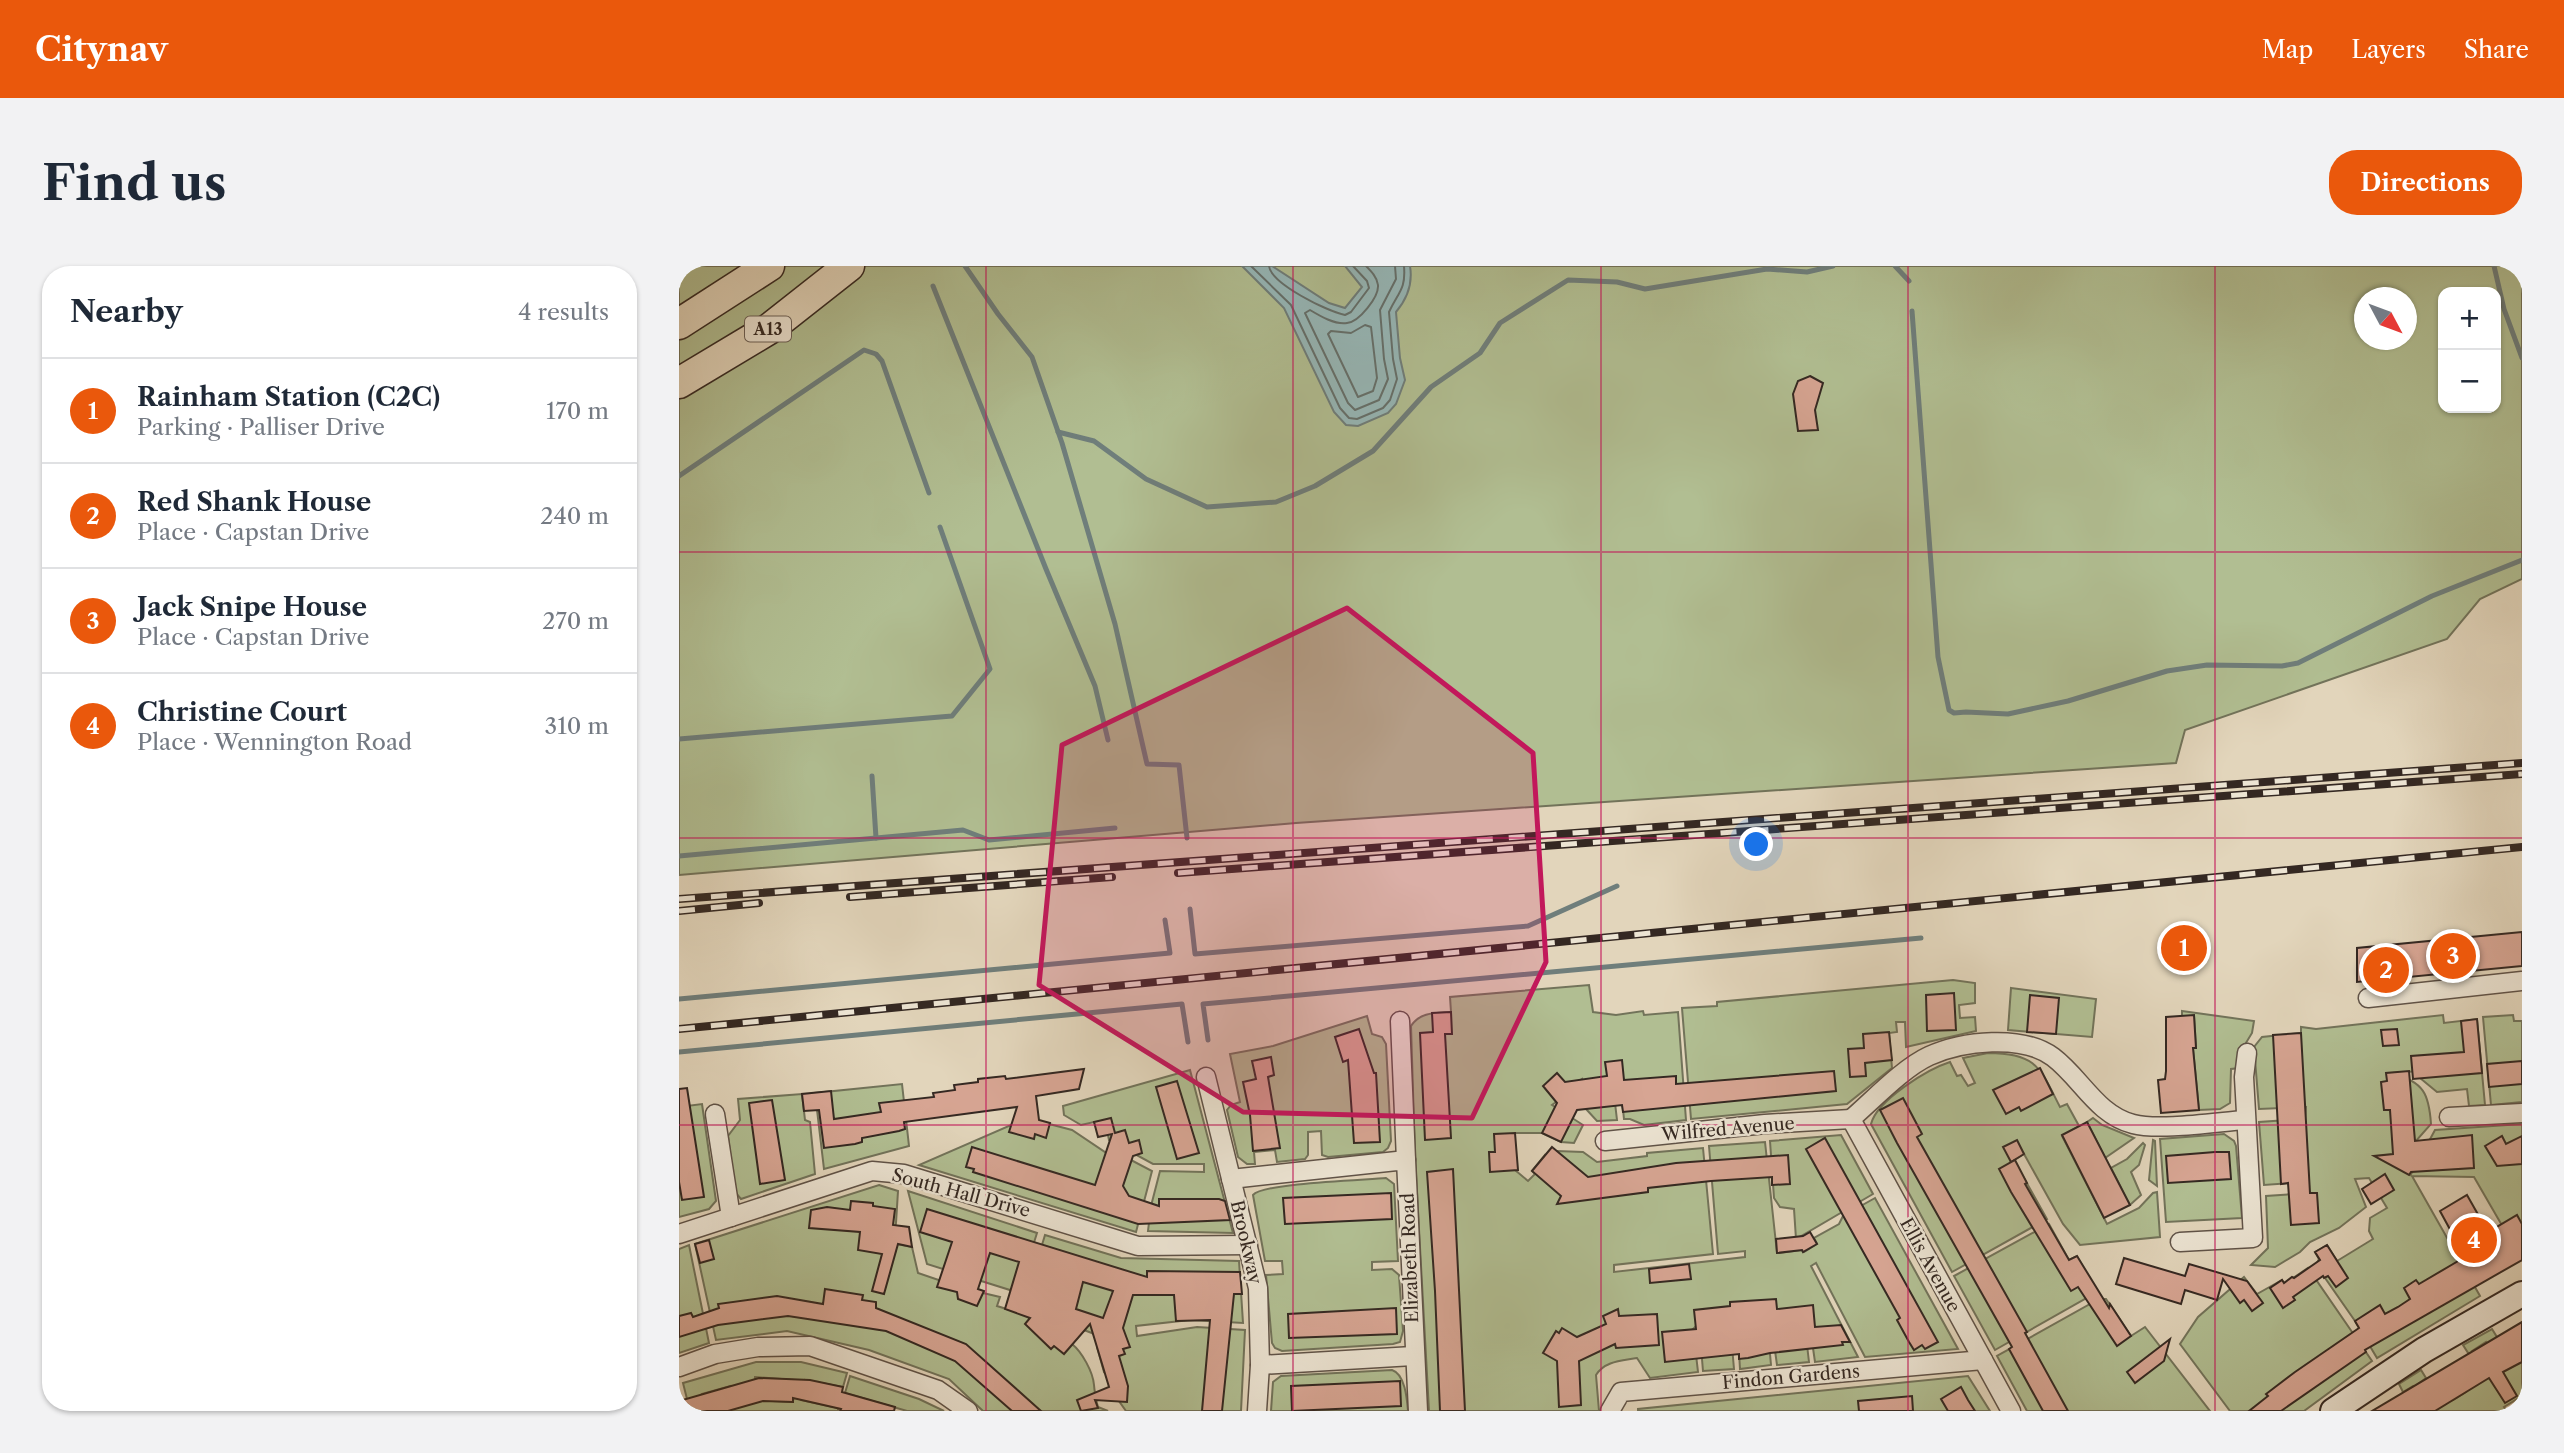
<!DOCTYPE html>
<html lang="en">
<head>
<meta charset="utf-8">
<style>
	:root { --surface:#fff; --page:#f2f2f3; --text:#1f2937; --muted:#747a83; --line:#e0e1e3; --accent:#ea580c }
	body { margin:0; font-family:"Libre Caslon Text",serif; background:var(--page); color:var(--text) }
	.controls { position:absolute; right:21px; top:21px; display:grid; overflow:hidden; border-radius:14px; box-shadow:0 2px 5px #0004 }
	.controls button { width:63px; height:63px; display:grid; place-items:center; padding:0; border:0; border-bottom:2px solid var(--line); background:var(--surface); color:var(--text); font:35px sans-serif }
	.compass { position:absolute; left:1675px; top:21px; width:63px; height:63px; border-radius:50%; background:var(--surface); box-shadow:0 2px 5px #0004; rotate:131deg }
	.you { position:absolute; left:1078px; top:579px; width:24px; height:24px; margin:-18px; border:5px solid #fff; border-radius:50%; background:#1a73e8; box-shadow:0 0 0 10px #1a73e833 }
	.badge { display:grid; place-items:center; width:46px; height:46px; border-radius:50%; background:var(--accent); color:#fff; font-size:23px; font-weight:700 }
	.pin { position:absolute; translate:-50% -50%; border:4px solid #fff; box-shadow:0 2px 7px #0006 }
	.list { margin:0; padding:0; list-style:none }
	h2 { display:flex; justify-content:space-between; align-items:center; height:91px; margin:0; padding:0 28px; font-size:30px }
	h2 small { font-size:23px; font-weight:400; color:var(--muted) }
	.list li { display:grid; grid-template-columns:46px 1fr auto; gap:21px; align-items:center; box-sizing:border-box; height:105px; padding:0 28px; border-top:2px solid var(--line) }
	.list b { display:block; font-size:26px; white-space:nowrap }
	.list p { margin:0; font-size:23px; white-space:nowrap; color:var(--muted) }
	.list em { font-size:23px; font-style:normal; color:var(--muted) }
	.map { position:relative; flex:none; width:1843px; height:1145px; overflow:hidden; border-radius:28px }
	header { display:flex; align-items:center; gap:42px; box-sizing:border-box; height:98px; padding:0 35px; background:var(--accent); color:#fff }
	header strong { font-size:33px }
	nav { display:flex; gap:38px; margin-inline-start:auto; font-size:24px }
	.intro { display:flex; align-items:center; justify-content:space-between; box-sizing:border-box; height:168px; padding:0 42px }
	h1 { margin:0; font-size:49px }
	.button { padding:18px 32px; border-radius:28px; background:var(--accent); color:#fff; font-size:24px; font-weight:700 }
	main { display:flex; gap:42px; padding:0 42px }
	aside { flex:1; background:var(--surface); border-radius:28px; box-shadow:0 2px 5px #0004 }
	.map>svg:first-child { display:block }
	.green { fill:#b1be92; stroke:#72735a; stroke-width:2; fill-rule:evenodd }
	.water { fill:#96b7b7; stroke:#6f7e7b; stroke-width:2 }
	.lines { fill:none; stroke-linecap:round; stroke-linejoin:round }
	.shore { stroke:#65706c; stroke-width:2 }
	.stream { stroke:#6f7e7b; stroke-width:5 }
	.building { fill:#d7a593; stroke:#342822; stroke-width:2; fill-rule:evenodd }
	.minor-casing { stroke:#605348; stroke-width:21 }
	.secondary-casing { stroke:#342822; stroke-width:28 }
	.trunk-casing { stroke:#342822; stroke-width:33 }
	.minor { stroke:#ece4d3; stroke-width:18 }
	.secondary { stroke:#ece4d3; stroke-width:24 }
	.trunk { stroke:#e2d5bb; stroke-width:30 }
	.rail-casing { stroke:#342822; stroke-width:8 }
	.rail { stroke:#ece4d3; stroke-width:5; stroke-dasharray:16; stroke-linecap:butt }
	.marked { fill:#c2185b; fill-opacity:0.2; stroke:#c2185b; stroke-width:5; stroke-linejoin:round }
	.grid { fill:none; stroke:#c2185b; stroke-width:2; stroke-opacity:0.55 }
	.labels { text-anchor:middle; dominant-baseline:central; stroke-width:5; stroke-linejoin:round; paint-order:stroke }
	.shield { fill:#ece4d3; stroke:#6b6057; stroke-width:2 }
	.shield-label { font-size:16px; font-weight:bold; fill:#342822 }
	.street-label { font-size:18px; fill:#342822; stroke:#ece4d3 }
</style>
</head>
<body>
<header>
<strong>Citynav</strong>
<nav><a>Map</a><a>Layers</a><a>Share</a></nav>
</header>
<div class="intro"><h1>Find us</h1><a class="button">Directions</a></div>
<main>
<aside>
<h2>Nearby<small>4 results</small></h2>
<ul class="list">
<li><span class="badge">1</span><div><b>Rainham Station (C2C)</b><p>Parking · Palliser Drive</p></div><em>170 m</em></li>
<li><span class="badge">2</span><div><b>Red Shank House</b><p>Place · Capstan Drive</p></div><em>240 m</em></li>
<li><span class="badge">3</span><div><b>Jack Snipe House</b><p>Place · Capstan Drive</p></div><em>270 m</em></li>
<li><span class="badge">4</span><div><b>Christine Court</b><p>Place · Wennington Road</p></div><em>310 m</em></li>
</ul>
</aside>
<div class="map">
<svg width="1843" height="1145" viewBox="0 0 1843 1145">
	<rect width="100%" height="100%" fill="#e2d5bb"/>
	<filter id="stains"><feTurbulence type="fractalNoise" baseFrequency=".00286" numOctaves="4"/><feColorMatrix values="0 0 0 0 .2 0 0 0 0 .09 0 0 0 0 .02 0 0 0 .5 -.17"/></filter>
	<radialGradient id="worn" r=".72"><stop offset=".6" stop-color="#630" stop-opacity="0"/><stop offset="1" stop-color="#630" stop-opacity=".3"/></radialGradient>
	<g class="green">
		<path d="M0 0H1843V313L1801 333 1768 373 1506 464 1497 497 617 557 0 609ZM1764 26H1817V142H1764ZM1686 32H1728V74H1686Z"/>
		<polygon points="1274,714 1296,717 1296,737 1280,739 1281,752 1296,751 1297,765 1227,781 1226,756 1217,756 1218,766 1210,767 1213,802 1168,838 1012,853 1003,742 1038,740 1038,736"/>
		<path d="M910 719 914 746 937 749 964 745 965 749 999 746 1007 854 965 859 951 853H945L941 814 934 820 938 854 918 855 907 843 903 813 892 820 881 840 877 836 873 839 904 859 895 877 882 876 863 867H836V904L849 915 856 908 853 905 866 889 871 893 878 885 904 886 918 896 968 890V887L1024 882 1034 988 935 999V1006L1066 991V985L1039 988 1030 880 1086 876 1098 987 1123 984 1125 986 1138 978 1135 972 1160 958 1164 950 1196 932 1279 1083 1186 1091 1137 997 1132 1000 1179 1091 1136 1096 1134 1082 1126 1062 1130 1096 1098 1099 1092 1056 1089 1066 1092 1099 1061 1103 1059 1069H1052L1055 1103 1024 1105 1020 1057 1014 1063 1019 1106 971 1112 958 1092C942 1095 926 1095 917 1109L920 1145H750L736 890 732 760C741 746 756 747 772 746L771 731Z"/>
		<polygon points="1332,722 1417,733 1413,771 1329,764"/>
		<polygon points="1503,745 1575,755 1573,767 1562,785 1561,802 1552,803 1551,837 1541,843 1520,844 1514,782 1517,781 1515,750 1503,750"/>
		<path d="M1764 749 1765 757 1798 753 1806 839 1790 840 1788 823 1758 826 1741 812 1740 805 1713 807C1745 816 1750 828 1752 858L1736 876 1739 894 1731 910 1756 864 1843 858V994L1795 911 1733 910 1801 1030 1698 1092 1676 1055 1637 999 1640 993 1636 986 1648 979 1658 995 1694 973 1690 965 1691 952 1708 942 1690 912 1676 913 1687 941 1660 962 1631 976 1621 986 1596 1001 1572 999 1589 982 1587 930 1630 927 1629 916 1585 919 1580 856 1626 853 1627 841 1580 843 1575 781 1583 771 1622 767V761L1637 763Z"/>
		<polygon points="1834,749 1835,755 1843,755 1843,836 1812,839 1804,751"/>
		<polygon points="688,750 693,768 703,771 707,778 712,875 709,882 704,886 649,891 643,889 642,865 629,866 629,889 626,893 598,896 596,884 575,886 576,898 568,898 559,891 548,844 552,839 561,836 551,788 594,780"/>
		<path d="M1309 787C1358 787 1361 802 1381 841L1388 838 1400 860 1383 870 1428 958 1460 942 1474 927 1478 926 1481 971 1401 979 1384 958 1345 888 1332 896 1341 905 1368 953 1273 1006 1192 858C1198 834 1249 803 1271 796L1278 810 1282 809 1289 820 1296 817 1284 792Z"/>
		<polygon points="511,804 554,967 469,965 472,940 481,905 525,906 525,898 474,898 430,874 429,869 415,856 402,859 385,849 384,840"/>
		<polygon points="223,818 230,880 145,903 136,827"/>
		<polygon points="123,828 126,854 131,856 136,908 62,933 56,926 49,870 61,854 59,833"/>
		<polygon points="23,838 37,935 30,943 0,951 0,841"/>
		<polygon points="1414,852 1423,859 1455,872 1426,892 1408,856"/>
		<polygon points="351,853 393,864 426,886 452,894 473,905 457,966 240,899 332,859 339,861"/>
		<polygon points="1545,868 1555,875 1557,880 1563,952 1487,956 1481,873"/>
		<polygon points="1162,869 1194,928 1117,973 1115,943 1101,941 1095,932 1091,875"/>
		<polygon points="1474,874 1476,875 1478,920 1470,914"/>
		<polygon points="1464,877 1466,879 1460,899 1452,906 1462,929 1451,939 1432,902 1448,893"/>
		<path d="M707 912 715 918 719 995 693 996V1004L713 1003 720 1009 724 1065 721 1076 714 1078 603 1085 596 1082 593 1077 587 1009 604 1008 603 995H586L574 929C584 917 685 914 707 912Z"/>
		<path d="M200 919 219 925 217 957 210 986 216 987 218 978 233 981 239 1007 283 1022 321 1031 318 1040 334 1045 340 1044 393 1078C403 1086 414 1106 415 1119 416 1128 416 1132 419 1141L429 1145H304L270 1113 190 1084 108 1065 37 1074 16 978Z"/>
		<polygon points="229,925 358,967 340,1024 333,1022 331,1024 248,998"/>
		<polygon points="1370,958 1390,994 1398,990 1418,1026 1316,1084 1275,1010"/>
		<polygon points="366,969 442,992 560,995 564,1057 511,1054 457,1060 458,1070 518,1061 566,1064 562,1145 447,1145 435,1128 429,1105 425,1106 418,1081 418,1069 405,1064 349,1025"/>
		<polygon points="10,979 30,1077 0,1087 0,983"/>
		<polygon points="1629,1002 1693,1095 1625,1145 1551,1145 1501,1078 1519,1051 1565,1011 1578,1028 1603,1014 1605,1017 1608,1016"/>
		<polygon points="1420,1033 1427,1033 1452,1070 1466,1061 1531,1145 1348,1145 1318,1090"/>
		<path d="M1813 1063 1818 1071 1843 1095V1130L1825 1141 1828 1145H1749L1734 1120 1724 1126 1720 1118 1742 1104 1747 1112 1739 1118 1752 1137 1774 1134 1787 1126 1783 1119 1802 1107 1784 1079ZM1807 1076 1818 1095 1810 1112 1793 1085Z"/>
		<path d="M77 1096H122L168 1107 164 1121 126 1114 122 1134 159 1142V1145H48L51 1120 23 1128 28 1145H11L4 1117ZM76 1111 115 1114 114 1136 75 1134Z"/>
		<path d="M713 1104C726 1108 728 1133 729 1145H592L594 1116 602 1110Z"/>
		<polygon points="171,1110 240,1133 265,1145 228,1145 166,1127"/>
		<polygon points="1289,1110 1311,1145 959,1145 959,1143"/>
	</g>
	<path class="water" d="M563 0H593L650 37 666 42 683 21 666 0H731C734 18 729 32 717 46L721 92 726 114 717 138 709 147 679 160 667 159 655 146 605 42Z"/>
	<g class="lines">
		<g class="shore">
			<path d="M572 0 612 39 661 142 670 152 678 153 704 142 711 134 718 113 714 93 710 46C719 26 727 24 725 0"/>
			<path d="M590 0C592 18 648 45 666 49L672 46 690 22 688 15 674 0"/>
			<path d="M687 0C692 5 698 11 699 19 700 31 680 56 668 57 656 59 641 50 631 44L626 47 669 137 676 144 700 134 709 113 705 93 701 44 717 13 716 0"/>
			<polygon points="686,59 692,61 698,112 694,125 679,131 649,68 652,65 672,67"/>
		</g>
		<g class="stream">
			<polyline points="286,0 319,48 353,91 383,177 436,358 468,498 500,499 508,572"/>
			<polyline points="1216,0 1230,15"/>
			<polyline points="1815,0 1825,43 1843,92"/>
			<polyline points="254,20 367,303 416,420 429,474"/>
			<polyline points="1233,45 1259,391 1270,444 1275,447 1287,446 1329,448 1389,435 1488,405 1528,399 1603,400 1619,397 1753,330 1843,294"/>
			<polyline points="379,166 415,175 467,213 528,241 597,236 636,220 694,185 752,121 801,87 821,57 889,14 938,16 966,23 1088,3 1128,6 1154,0"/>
			<polyline points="0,210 185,84 197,88 203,95 250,227"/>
			<polyline points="0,473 273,450 311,403 261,261"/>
			<polyline points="193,510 197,572"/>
			<polyline points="0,590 284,564 310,574 436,562"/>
			<polyline points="511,643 516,688 849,660 938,620"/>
			<polyline points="0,733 491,687 486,654"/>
			<polyline points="529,774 524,738 1242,672"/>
			<polyline points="0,786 503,738 509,776"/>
		</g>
	</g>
	<g class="building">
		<polygon points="1131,110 1144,117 1136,144 1139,164 1119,165 1114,128 1119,115"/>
		<polygon points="1843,666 1843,700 1678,716 1678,682"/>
		<polygon points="1275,727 1277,764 1248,765 1247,729"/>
		<polygon points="1351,729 1380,732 1377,768 1348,766"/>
		<polygon points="772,746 773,768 766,768 772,872 746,874 741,767 754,766 753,747"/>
		<polygon points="1515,749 1517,782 1514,782 1520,844 1482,847 1479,814 1486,813 1487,805 1487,751"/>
		<polygon points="1798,753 1803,807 1734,813 1732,790 1785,786 1782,755"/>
		<polygon points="680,763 695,807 697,807 701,876 675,877 669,794 664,796 656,771"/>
		<polygon points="1718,763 1720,779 1704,780 1702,764"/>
		<polygon points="1210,766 1213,794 1186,797 1187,810 1171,811 1169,783 1185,782 1184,768"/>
		<polygon points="1622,767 1631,927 1638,927 1640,957 1612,959 1609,917 1602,918 1594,769"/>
		<polygon points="592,791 595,809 589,811 601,882 574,885 571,849 564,816 577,813 573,795"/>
		<polygon points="943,794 945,814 997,810 997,818 1155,805 1157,825 944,846 943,839 898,844 882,876 863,867 878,837 864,820 878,807 886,816 928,810 926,796"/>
		<polygon points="1843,795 1843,818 1810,821 1808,798"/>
		<polygon points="1361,802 1374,828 1342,845 1340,841 1327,848 1314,824"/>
		<polygon points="405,803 400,823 357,830 360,854 371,857 367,872 356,868 355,873 330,866 338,841 225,856 226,863 220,865 183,872 183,876 176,878 145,882 140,844 125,845 123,828 152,825 155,853 202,846 200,837 255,831 254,827 276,824 275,819 299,816 299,813 326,810 327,813"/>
		<polygon points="1730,805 1736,875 1793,869 1795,902 1732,906 1730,909 1695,890 1714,888 1711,844 1705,844 1702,816 1708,815 1707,807"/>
		<polygon points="498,815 520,887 498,893 477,821"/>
		<polygon points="8,822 25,931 3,934 0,916 0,823"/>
		<polygon points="1224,832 1243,868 1238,871 1348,1066 1346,1067 1389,1145 1364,1145 1330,1083 1333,1081 1218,877 1201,844"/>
		<polygon points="93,834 106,914 81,918 70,837"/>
		<polygon points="432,852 436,867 446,864 450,877 460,874 463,887 454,890 444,920 450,930 480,940 480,933 540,933 546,935 551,954 459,958 294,906 295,903 287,901 293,881 416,919 433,868 419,871 415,856"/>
		<polygon points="1408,856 1451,939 1425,952 1383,869"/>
		<polygon points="836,867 839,904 811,906 810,886 816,886 815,868"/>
		<polygon points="1823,870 1827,878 1843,870 1843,898 1818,900 1806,880"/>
		<polygon points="1146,872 1259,1076 1246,1083 1243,1079 1235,1084 1230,1076 1218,1054 1221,1052 1127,883"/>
		<polygon points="1338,874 1345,888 1332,896 1324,881"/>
		<polygon points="873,881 909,911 997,897 1109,889 1111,918 1093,919 1093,911 1032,915 969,922 969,926 878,938 882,930 853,905"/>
		<polygon points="1536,886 1550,886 1552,913 1489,917 1487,890"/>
		<polygon points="1336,894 1348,917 1346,918 1390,994 1398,990 1430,1042 1431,1038 1452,1070 1438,1080 1399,1021 1392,1025 1332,926 1320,903"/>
		<polygon points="774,903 786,1145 761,1145 756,1025 748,906"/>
		<polygon points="1706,908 1715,924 1692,938 1683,923"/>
		<polygon points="712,927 713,953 606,958 604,932"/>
		<polygon points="1788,929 1809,966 1838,949 1843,958 1843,994 1686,1084 1687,1086 1602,1145 1570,1145 1589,1130 1587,1128 1616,1106 1680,1062 1676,1055 1701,1039 1706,1048 1719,1041 1731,1033 1725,1022 1737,1014 1740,1018 1786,991 1761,945"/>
		<polygon points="172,935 194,937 194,940 216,943 214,959 230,961 233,981 219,978 205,1028 193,1025 203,988 179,984 181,966 130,962 132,944 148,941 171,944"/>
		<path d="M248 943 468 1011V1005L561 1006 563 1028H555L543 1145H523L531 1054 497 1055 495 1029H454L444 1062 451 1081 444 1083 446 1088 440 1090 449 1120 448 1136 416 1134 419 1142 402 1145 398 1134 430 1121 411 1058 385 1088 375 1080 372 1083 346 1058 351 1052 326 1043 340 996 311 987 299 1023 305 1025 298 1040 279 1033 278 1026 258 1021 273 976 241 966ZM404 1016 434 1025 424 1052 397 1043Z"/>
		<polygon points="1131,966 1138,978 1124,986 1123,984 1098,987 1097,973 1124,970"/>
		<polygon points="30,974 35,993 21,997 16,978"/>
		<polygon points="1648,979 1669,1012 1657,1021 1649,1010 1645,1012 1644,1010 1614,1031 1616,1034 1604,1042 1591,1022 1603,1014 1605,1017 1613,1011 1615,1012 1641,994 1636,986"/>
		<polygon points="1445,992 1506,1010 1510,998 1568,1015 1584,1037 1573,1045 1565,1034 1561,1037 1544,1013 1538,1034 1506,1024 1502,1038 1437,1018"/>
		<polygon points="1010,998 1012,1013 971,1017 970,1003"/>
		<polygon points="146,1023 184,1029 183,1034 197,1036 197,1042 287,1078 362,1145 333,1145 276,1095 207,1065 109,1050 39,1059 0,1071 0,1050 12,1047 14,1051 40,1042 39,1038 98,1030 144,1038"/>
		<polygon points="1097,1033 1098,1043 1134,1039 1136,1061 1162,1059 1171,1076 1163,1076 1164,1079 1091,1087 1069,1092 1060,1093 1060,1088 986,1096 983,1066 1017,1063 1015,1044 1051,1040 1051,1036"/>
		<polygon points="717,1042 718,1068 610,1072 609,1048"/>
		<polygon points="939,1043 940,1050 978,1048 980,1079 937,1082 936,1078 900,1095 902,1139 880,1141 878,1095 864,1087 877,1065 880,1067 883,1062 898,1071 927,1058 924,1050"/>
		<polygon points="1843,1056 1843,1096 1824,1106 1838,1130 1826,1137 1810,1112 1756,1145 1693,1145"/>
		<polygon points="1491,1073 1485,1095 1456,1117 1448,1106"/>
		<polygon points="80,1112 131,1114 164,1121 163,1126 216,1141 215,1145 161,1145 162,1143 114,1132 114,1136 84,1135 49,1145 0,1145 0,1135"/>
		<polygon points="721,1115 722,1140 613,1145 612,1120"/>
		<polygon points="1282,1121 1289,1134 1296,1145 1269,1145 1262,1133"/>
		<polygon points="1233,1130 1234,1145 1180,1145 1179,1135"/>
	</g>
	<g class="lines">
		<defs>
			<g id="minor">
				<polyline points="1689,732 1843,715"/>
				<polyline points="721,755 727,894"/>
				<polyline points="527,811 579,1022 581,1099 578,1145"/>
				<polyline points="36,848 52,951"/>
				<polyline points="1770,851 1843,847"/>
				<path d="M1172 853C1194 834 1224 802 1250 790 1283 775 1343 768 1374 791 1402 812 1418 849 1454 858 1480 865 1538 856 1566 854"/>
				<polyline points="1172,853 1332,1145"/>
				<polyline points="926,875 1086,858 1172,853"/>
				<polyline points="552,913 727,894 739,1145"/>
				<polyline points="0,968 193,905 225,908 459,980 569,979"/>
				<polyline points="1501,976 1574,972 1565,811 1568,787"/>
				<polyline points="581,1099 734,1090"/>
				<polyline points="0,1101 36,1088 79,1081 131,1080 259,1124 289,1145"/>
				<polyline points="931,1145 942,1126 1304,1094"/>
			</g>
			<polyline id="secondary" points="1654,1145 1745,1084 1843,1028"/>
			<g id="trunk">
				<polyline points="0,58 90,0"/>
				<polyline points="0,117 90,63 170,0"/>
			</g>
		</defs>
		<use href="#minor" class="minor-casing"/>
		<use href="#secondary" class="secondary-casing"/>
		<use href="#trunk" class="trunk-casing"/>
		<use href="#minor" class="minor"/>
		<use href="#secondary" class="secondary"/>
		<use href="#trunk" class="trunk"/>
		<defs>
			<g id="rail">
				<polyline points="499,607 1843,508"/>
				<polyline points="171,631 433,611"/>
				<polyline points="0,633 1843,497"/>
				<polyline points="0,645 80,637"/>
				<polyline points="0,763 1843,581"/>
			</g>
		</defs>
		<use href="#rail" class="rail-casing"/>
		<use href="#rail" class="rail"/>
	</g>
	<path class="marked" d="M668 342 854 487 867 696 793 852 564 846 360 719 383 479Z"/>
	<path class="grid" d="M307 0V1145M614 0V1145M922 0V1145M1229 0V1145M1536 0V1145M0 286H1843M0 572H1843M0 859H1843"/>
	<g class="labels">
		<rect class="shield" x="66" y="50.5" width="46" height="25" rx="5"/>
		<g class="shield-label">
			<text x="89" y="63">A13</text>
		</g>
		<g class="street-label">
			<text transform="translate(1049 863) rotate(-5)">Wilfred Avenue</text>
			<text transform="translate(282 927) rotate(15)">South Hall Drive</text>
			<text transform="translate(567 976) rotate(77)">Brookway</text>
			<text transform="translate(731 992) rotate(-92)">Elizabeth Road</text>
			<text transform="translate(1251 999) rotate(61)">Ellis Avenue</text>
			<text transform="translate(1112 1111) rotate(-5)">Findon Gardens</text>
		</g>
	</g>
	<rect width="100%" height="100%" filter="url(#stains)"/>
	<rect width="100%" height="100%" fill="url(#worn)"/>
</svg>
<div class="controls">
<button>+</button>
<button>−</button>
</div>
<svg class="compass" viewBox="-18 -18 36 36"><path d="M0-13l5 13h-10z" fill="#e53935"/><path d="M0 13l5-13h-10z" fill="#747a83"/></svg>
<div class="you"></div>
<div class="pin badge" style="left:1505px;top:682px">1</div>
<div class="pin badge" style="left:1707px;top:704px">2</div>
<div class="pin badge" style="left:1774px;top:690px">3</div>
<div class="pin badge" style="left:1795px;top:974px">4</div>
</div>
</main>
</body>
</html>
